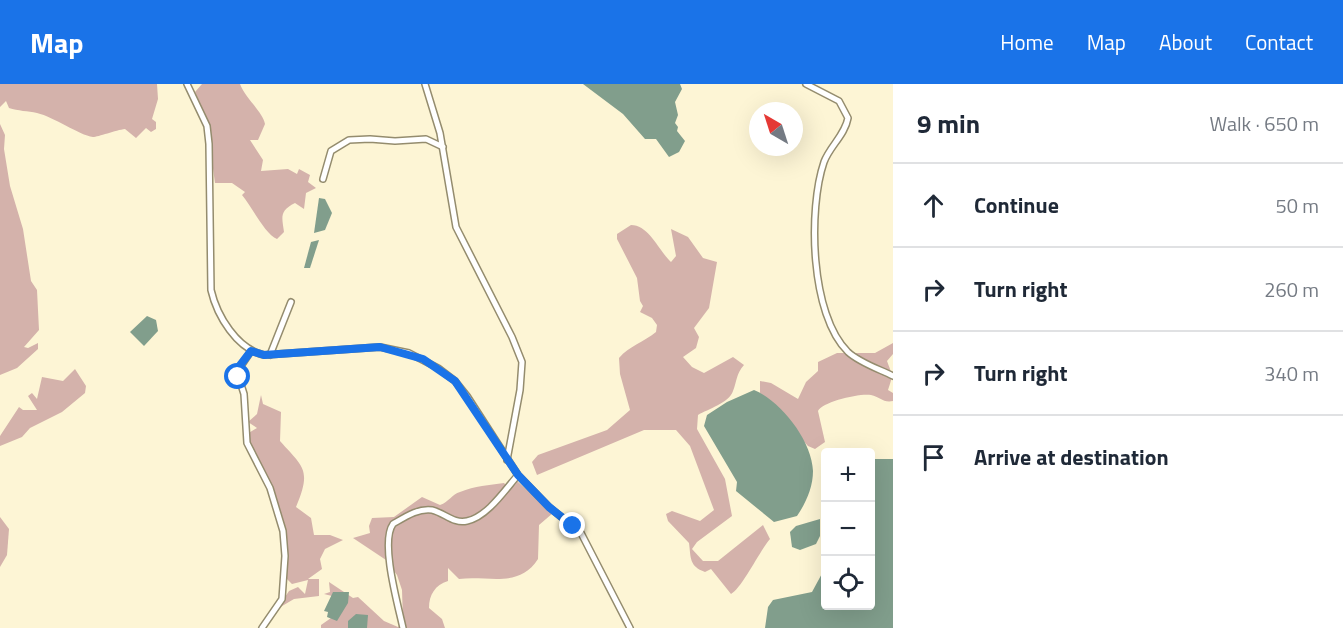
<!DOCTYPE html>
<html lang="en">
<head>
<meta charset="utf-8">
<style>
	:root { --surface:#fff; --page:#f6f6f7; --text:#1f2937; --muted:#747a83; --line:#e0e1e3; --accent:#1a73e8 }
	body { margin:0; font-family:"Titillium Web",sans-serif; background:var(--page); color:var(--text) }
	.controls { position:absolute; right:18px; bottom:18px; display:grid; overflow:hidden; border-radius:6px; box-shadow:0 6px 24px #0002 }
	.controls button { width:54px; height:54px; display:grid; place-items:center; padding:0; border:0; border-bottom:2px solid var(--line); background:var(--surface); color:var(--text); font:30px sans-serif }
	.compass { position:absolute; left:749px; top:18px; width:54px; height:54px; border-radius:50%; background:var(--surface); box-shadow:0 6px 24px #0002; rotate:321deg }
	.stop { position:absolute; width:18px; height:18px; margin:-14px; border:4px solid #1a73e8; border-radius:50%; background:#fff }
	.stop.end { background:#1a73e8; border-color:#fff; box-shadow:0 2px 6px #0008 }
	.list { margin:0; padding:0; list-style:none }
	h2 { display:flex; justify-content:space-between; align-items:center; height:78px; margin:0; padding:0 24px; font-size:26px }
	h2 small { font-size:20px; font-weight:400; color:var(--muted) }
	.list li { display:grid; grid-template-columns:39px 1fr auto; gap:18px; align-items:center; box-sizing:border-box; height:84px; padding:0 24px; border-top:2px solid var(--line) }
	.list b { display:block; font-size:22px; white-space:nowrap }
	.list em { font-size:20px; font-style:normal; color:var(--muted) }
	.icon { flex:none; width:33px; height:33px; fill:none; stroke:currentColor; stroke-width:2; stroke-linecap:round; stroke-linejoin:round }
	.map { position:relative; flex:none; width:893px; height:544px; overflow:hidden }
	header { display:flex; align-items:center; gap:36px; box-sizing:border-box; height:84px; padding:0 30px; background:var(--accent); color:#fff }
	header strong { font-size:28px }
	nav { display:flex; gap:33px; margin-inline-start:auto; font-size:21px }
	main { display:flex }
	aside { flex:1; background:var(--surface) }
	.map>svg:first-child { display:block }
	.forest { fill:#d4b2ab }
	.water { fill:#819e8c }
	.lines { fill:none; stroke-linecap:round; stroke-linejoin:round }
	.minor-casing { stroke:#948c6e; stroke-width:8 }
	.minor { stroke:#fff; stroke-width:5 }
	.route { stroke:#1a73e8; stroke-width:8 }
</style>
</head>
<body>
<header>
<strong>Map</strong>
<nav><a>Home</a><a>Map</a><a>About</a><a>Contact</a></nav>
</header>
<main>
<div class="map">
<svg width="893" height="544" viewBox="0 0 893 544">
	<rect width="100%" height="100%" fill="#fdf5d5"/>
	<g class="forest">
		<path d="M0 0H157L158 15 152 35 156 38V45L151 48 146 44 136 54 125 45C116 46 98 53 93 53 79 51 54 33 37 29 28 27 18 27 9 24L6 17 0 23Z"/>
		<path d="M202 0H240C245 14 263 28 265 40L258 56H250L263 76 261 87 288 85 297 90 299 85 310 91 308 98 316 104 306 109 304 125 295 119C279 127 282 133 284 148L277 155C265 150 252 123 242 111L245 108 232 99H215L206 34 195 8Z"/>
		<polygon points="0,40 5,51 4,65 10,102 23,145 31,197 37,206 39,246 24,263 28,264 38,259 38,265 17,284 0,291"/>
		<path d="M631 141C649 141 659 167 671 178L676 172 671 145 688 153 703 174 717 178 709 224 694 244 699 253 696 264 683 273 692 283 704 289 733 273 744 281C736 290 737 297 733 307 729 319 708 325 698 331L697 345 725 395 732 432 697 458 692 465 703 477H718L763 441 770 455C759 468 742 504 731 510L711 485 705 488C689 482 691 474 689 459L668 437 666 430 672 427 700 437 714 426 690 362 676 346H644L537 391 532 378 538 371 607 346 630 326 620 290 619 274C629 262 644 258 656 248L657 241 652 234 640 228 643 222 640 217 637 194 617 155V150Z"/>
		<path d="M893 259V270L887 277C893 293 893 291 888 306L893 309V317C883 319 880 313 871 311 859 309 822 318 818 327L825 358 815 365 808 362 760 309V297L771 299 798 315 806 298 818 287V278L837 269H875Z"/>
		<polygon points="75,285 86,302 85,309 62,328 30,344 22,353 0,362 0,352 19,323 23,326 37,326 28,312 32,309 37,315 42,293 63,297"/>
		<path d="M261 311 263 320 281 328 280 357C303 383 312 385 296 423L311 434 314 451H330L343 456 325 465 320 475 322 485 308 495H319V512L294 515 277 525 289 507 298 503 305 510 308 496 292 500 286 494C286 466 283 437 270 411 261 391 251 371 247 350L257 344 248 338 257 330Z"/>
		<path d="M517 397 553 429 539 441 538 475C519 505 488 491 459 495L448 484V497C435 501 429 511 429 524L442 535 445 544H321V541L331 534 336 513 324 510 330 508 329 498 353 514 358 513 384 537 398 543 403 538 402 506 397 491 386 476 353 454 370 449 369 442 372 434 394 433 422 413 440 421C449 418 452 410 460 408 475 402 489 401 504 399L507 402Z"/>
		<polygon points="0,433 9,445 7,471 0,483"/>
	</g>
	<g class="water">
		<polygon points="583,0 680,0 682,5 675,18 678,31 675,39 678,43 677,47 685,57 679,68 669,73 656,55 645,55 623,30"/>
		<polygon points="319,114 325,115 332,129 325,146 314,149"/>
		<polygon points="319,156 310,184 304,184 311,158"/>
		<polygon points="147,232 156,236 158,247 144,262 130,248"/>
		<path d="M754 306C781 317 812 357 813 387 813 403 806 419 797 432L774 438 736 407 737 398 704 342 707 331 727 318Z"/>
		<polygon points="871,375 893,375 893,544 765,544 768,523 773,516 812,508 825,484 826,522 870,522"/>
		<polygon points="820,435 820,452 816,460 800,466 792,463 790,448 796,442"/>
		<polygon points="333,508 349,508 348,519 337,537 327,533 328,528 324,527"/>
		<polygon points="356,530 368,531 367,544 348,544 348,537"/>
	</g>
	<g class="lines">
		<defs>
			<g id="minor">
				<path d="M187 0 207 42 209 60 211 206C217 232 237 265 264 271L380 263 409 269 438 284 455 297 467 312 518 391 549 423 581 449 630 544"/>
				<polyline points="425,0 440,49 456,143 512,253 522,278 520,306 507,376"/>
				<path d="M806 0 839 17 848 34C845 51 830 62 824 78 808 125 810 231 848 268 860 279 879 285 893 292"/>
				<polyline points="323,95 331,67 349,56 370,55 395,57 426,55 443,63"/>
				<polyline points="251,267 237,288 244,310 247,359 270,404 283,447 285,472 282,515 262,544"/>
				<polyline points="270,271 291,218"/>
				<path d="M403 544C398 521 380 458 393 440 405 433 418 424 432 426 445 429 453 440 467 437 487 433 505 406 518 391"/>
			</g>
		</defs>
		<use href="#minor" class="minor-casing"/>
		<use href="#minor" class="minor"/>
	</g>
	<g class="lines">
		<polyline class="route" points="238,293 238,284 251,267 264,271 380,263 423,275 455,297 518,391 549,423 573,442"/>
	</g>
</svg>
<div class="controls">
<button>+</button>
<button>−</button>
<button><svg class="icon" aria-label="locate" viewBox="0 0 24 24"><circle cx="12" cy="12" r="6"/><path d="M12 2v4M12 18v4M2 12h4M18 12h4"/></svg></button>
</div>
<svg class="compass" viewBox="-18 -18 36 36"><path d="M0-13l5 13h-10z" fill="#e53935"/><path d="M0 13l5-13h-10z" fill="#747a83"/></svg>
<div class="stop" style="left:238px;top:293px"></div>
<div class="stop end" style="left:573px;top:442px"></div>
</div>
<aside>
<h2>9 min<small>Walk · 650 m</small></h2>
<ul class="list">
<li><svg class="icon" aria-label="ahead" viewBox="0 0 24 24"><path d="M12 20V5M6 11l6-6 6 6"/></svg><div><b>Continue</b></div><em>50 m</em></li>
<li><svg class="icon" aria-label="right" viewBox="0 0 24 24"><path d="M7 20v-9h11M14 6l5 5-5 5"/></svg><div><b>Turn right</b></div><em>260 m</em></li>
<li><svg class="icon" aria-label="right" viewBox="0 0 24 24"><path d="M7 20v-9h11M14 6l5 5-5 5"/></svg><div><b>Turn right</b></div><em>340 m</em></li>
<li><svg class="icon" aria-label="arrive" viewBox="0 0 24 24"><path d="M6 21V4h12l-3 4 3 4H6"/></svg><div><b>Arrive at destination</b></div></li>
</ul>
</aside>
</main>
</body>
</html>
